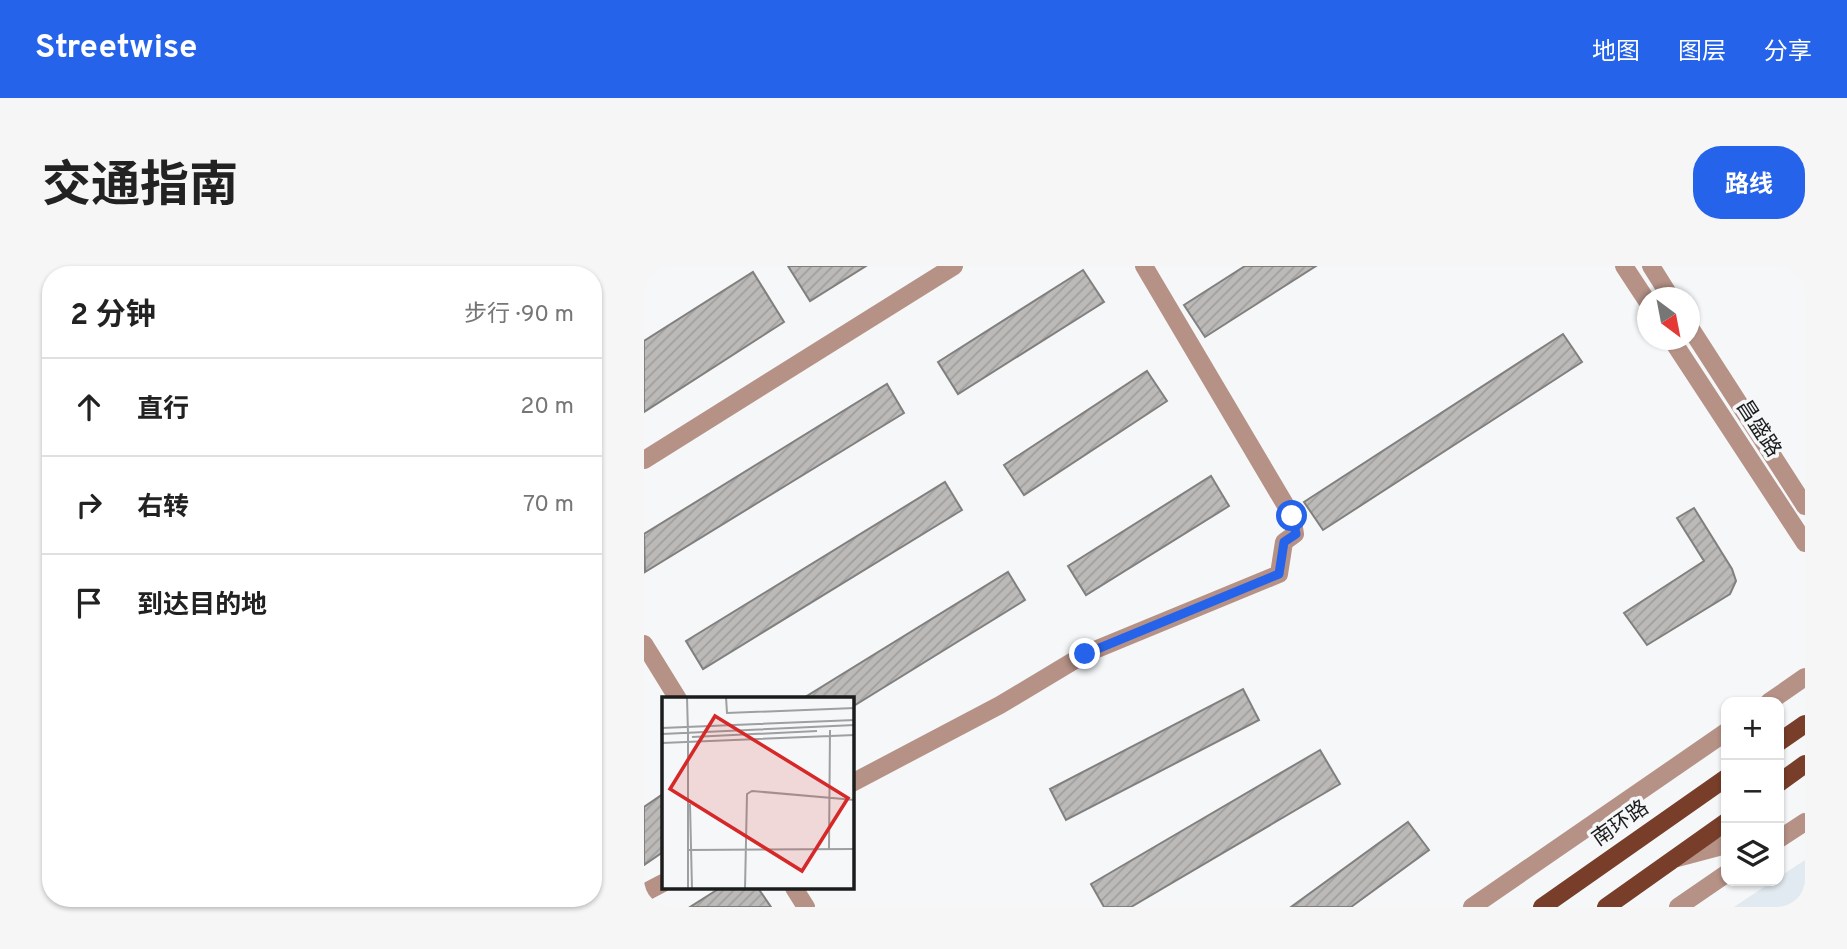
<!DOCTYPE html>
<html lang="zh">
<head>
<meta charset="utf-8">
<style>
	:root { --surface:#fff; --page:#f6f6f6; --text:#222; --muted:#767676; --line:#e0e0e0; --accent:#2563eb }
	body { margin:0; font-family:Overpass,"Noto Sans SC",sans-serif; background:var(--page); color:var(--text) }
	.controls { position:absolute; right:21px; bottom:21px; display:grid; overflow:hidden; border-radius:14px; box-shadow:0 2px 5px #0004 }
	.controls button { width:63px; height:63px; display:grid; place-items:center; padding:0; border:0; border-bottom:2px solid var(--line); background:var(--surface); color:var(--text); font:35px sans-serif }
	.compass { position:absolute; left:993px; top:21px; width:63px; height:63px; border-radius:50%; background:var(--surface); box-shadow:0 2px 5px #0004; rotate:148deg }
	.stop { position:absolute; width:21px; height:21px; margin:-16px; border:5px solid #2563eb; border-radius:50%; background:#fff }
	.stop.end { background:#2563eb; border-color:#fff; box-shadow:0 2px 7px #0008 }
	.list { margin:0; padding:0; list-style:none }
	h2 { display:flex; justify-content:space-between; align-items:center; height:91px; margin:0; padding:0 28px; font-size:30px }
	h2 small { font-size:23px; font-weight:400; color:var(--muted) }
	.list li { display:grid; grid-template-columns:46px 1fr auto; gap:21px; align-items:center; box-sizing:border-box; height:98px; padding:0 28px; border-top:2px solid var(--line) }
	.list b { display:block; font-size:26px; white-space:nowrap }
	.list em { font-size:23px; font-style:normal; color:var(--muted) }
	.icon { flex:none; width:38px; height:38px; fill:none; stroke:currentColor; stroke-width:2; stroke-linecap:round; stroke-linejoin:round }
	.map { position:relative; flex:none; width:1161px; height:641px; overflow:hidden; border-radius:28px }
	header { display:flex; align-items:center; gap:42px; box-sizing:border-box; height:98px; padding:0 35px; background:var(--accent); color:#fff }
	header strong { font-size:33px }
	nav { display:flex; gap:38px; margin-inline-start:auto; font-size:24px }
	.intro { display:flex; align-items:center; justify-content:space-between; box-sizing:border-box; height:168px; padding:0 42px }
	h1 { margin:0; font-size:49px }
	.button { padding:18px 32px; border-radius:28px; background:var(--accent); color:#fff; font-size:24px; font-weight:700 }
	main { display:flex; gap:42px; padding:0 42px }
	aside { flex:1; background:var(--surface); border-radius:28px; box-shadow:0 2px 5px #0004 }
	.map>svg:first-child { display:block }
	.built { fill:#e1eaf0 }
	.building { fill:url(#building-hatch); stroke:#81807e; stroke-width:2 }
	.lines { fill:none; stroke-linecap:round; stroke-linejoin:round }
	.minor { stroke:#b59186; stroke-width:18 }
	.major { stroke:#783e2a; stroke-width:18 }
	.route { stroke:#2563eb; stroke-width:9 }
	.labels { text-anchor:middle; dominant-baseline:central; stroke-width:7; stroke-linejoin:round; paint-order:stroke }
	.street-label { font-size:21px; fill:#1b1c1c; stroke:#f5f7f8 }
	.inset-road { fill:none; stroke:#9e9fa0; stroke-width:2 }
	.view { fill:#d62828; fill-opacity:0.15; stroke:#d62828; stroke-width:3.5 }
	.inset-edge { fill:none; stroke:#1b1c1c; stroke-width:3.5 }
</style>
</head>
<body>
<header>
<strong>Streetwise</strong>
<nav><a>地图</a><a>图层</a><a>分享</a></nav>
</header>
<div class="intro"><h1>交通指南</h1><a class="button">路线</a></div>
<main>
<aside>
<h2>2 分钟<small>步行 · 90 m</small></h2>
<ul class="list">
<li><svg class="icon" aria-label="ahead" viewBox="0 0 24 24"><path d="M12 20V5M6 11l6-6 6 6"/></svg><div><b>直行</b></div><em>20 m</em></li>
<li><svg class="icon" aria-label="right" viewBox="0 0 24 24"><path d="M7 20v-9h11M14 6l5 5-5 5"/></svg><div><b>右转</b></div><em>70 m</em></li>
<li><svg class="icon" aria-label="arrive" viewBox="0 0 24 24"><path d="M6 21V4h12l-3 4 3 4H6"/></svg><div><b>到达目的地</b></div></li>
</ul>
</aside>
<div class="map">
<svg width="1161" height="641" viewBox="0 0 1161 641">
	<defs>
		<pattern id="building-hatch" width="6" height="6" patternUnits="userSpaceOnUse" patternTransform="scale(1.75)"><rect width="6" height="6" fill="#bcbab9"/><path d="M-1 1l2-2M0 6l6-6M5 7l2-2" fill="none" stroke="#a19f9e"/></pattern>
	</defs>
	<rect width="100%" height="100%" fill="#f5f7f8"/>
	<polygon class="built" points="1161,594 1161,641 1090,641 1129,615 1135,615 1135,611"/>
	<g class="building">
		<polygon points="144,0 222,0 166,35"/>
		<polygon points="601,0 672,0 561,71 540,39"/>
		<polygon points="439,4 460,36 314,128 294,96"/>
		<polygon points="109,6 140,56 0,146 0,75"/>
		<polygon points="919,68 938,96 679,264 660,236"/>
		<polygon points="503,105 523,135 380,229 360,199"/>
		<polygon points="243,118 260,147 1,306 0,268"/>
		<polygon points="567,210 585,240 442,329 424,300"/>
		<polygon points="301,216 318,244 59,403 42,375"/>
		<polygon points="1050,242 1088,303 1092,315 1086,328 1003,379 980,347 1060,295 1033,252"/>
		<polygon points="364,306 381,334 208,441 208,433 158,433"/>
		<polygon points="599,423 615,454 422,554 406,523"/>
		<polygon points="676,484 696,518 487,641 460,641 447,618"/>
		<polygon points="19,528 19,586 0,599 0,541"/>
		<polygon points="764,556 785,584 707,641 647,641"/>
		<polygon points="76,622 114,622 127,641 46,641"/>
	</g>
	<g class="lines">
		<g class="minor">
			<polyline points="980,0 1003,35"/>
			<polyline points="1007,0 1027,32"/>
			<polyline points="1045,60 1161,240"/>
			<polyline points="1028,74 1161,277"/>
			<polyline points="0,194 310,0"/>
			<polyline points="0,378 34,433"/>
			<polyline points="1125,436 1161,411"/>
			<polyline points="208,517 356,439 441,388 635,308 640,276 651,268 648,250 500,0"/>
			<polyline points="1135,573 1161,556"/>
			<polyline points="1033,592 1082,579"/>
			<polyline points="150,622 162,641"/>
			<polyline points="0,627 19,617"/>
			<polyline points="828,641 1082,466"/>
			<polyline points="1034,641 1082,608"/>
		</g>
		<g class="major">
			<polyline points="1135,476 1161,458"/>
			<polyline points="1135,517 1161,498"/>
			<polyline points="898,641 1082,512"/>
			<polyline points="962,641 1082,556"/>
		</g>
	</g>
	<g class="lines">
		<polyline class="route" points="441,388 635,308 640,276 652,268 648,250"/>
	</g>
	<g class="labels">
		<g class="street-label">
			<text transform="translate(1114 163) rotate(57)">昌盛路</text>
			<text transform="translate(977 558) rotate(-35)">南环路</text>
		</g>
	</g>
	<g transform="translate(18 431)">
		<rect width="192" height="192" fill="#f5f7f8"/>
		<path class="inset-road" d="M25 0 26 36M64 0 65 16 193 11M0 31 193 23M26 36V192M0 37 193 28M30 40 155 34M0 46 193 38M28 107 30 192M167 152 168 33M26 153 193 152M83 192 85 97 90 94 193 103"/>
		<path class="view" d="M53 19 186 101 140 174 8 92Z"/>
		<rect width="192" height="192" class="inset-edge"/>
	</g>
</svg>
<div class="controls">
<button>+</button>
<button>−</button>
<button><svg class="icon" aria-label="layers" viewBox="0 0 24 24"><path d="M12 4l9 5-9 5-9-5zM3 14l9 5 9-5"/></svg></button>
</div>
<svg class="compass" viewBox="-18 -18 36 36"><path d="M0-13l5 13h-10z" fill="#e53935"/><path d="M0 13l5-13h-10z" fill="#767676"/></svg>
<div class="stop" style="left:648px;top:250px"></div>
<div class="stop end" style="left:441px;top:388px"></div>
</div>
</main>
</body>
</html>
